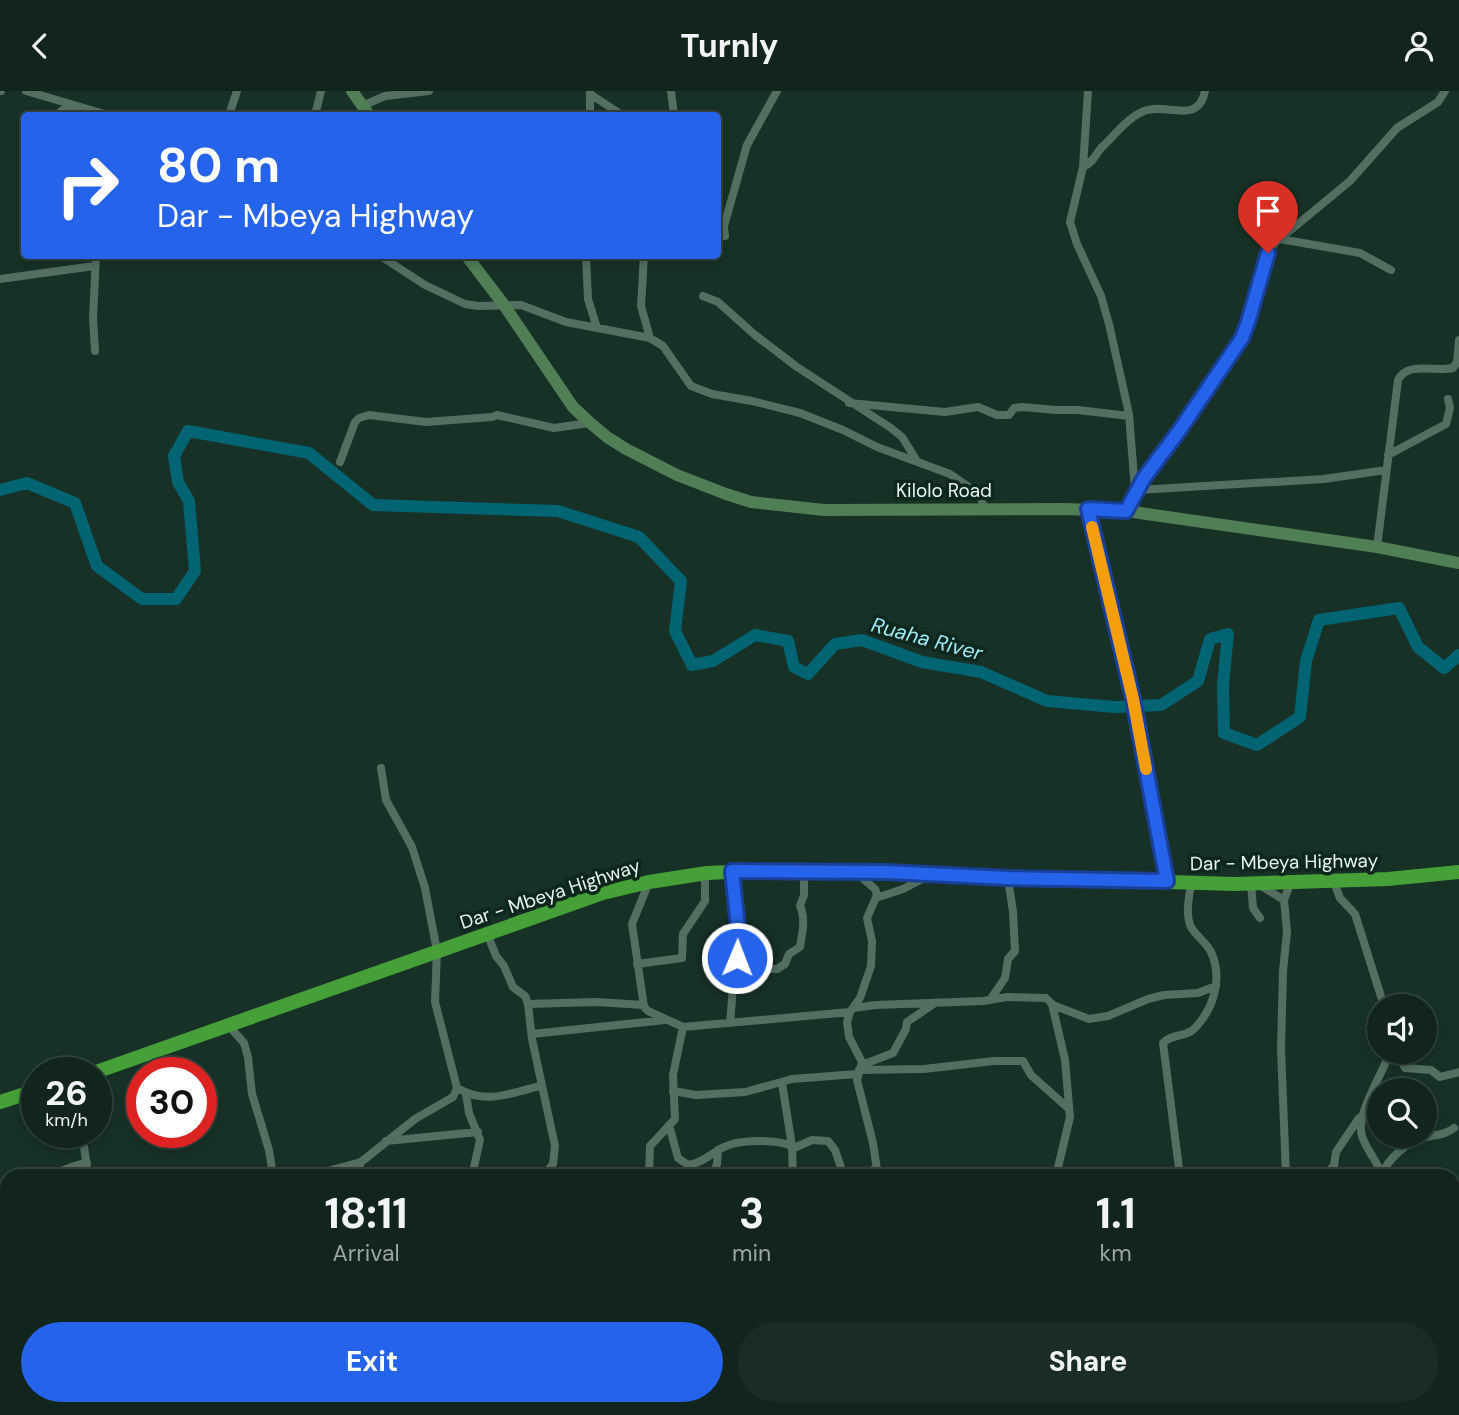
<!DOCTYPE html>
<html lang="en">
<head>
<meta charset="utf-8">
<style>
	body { margin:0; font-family:"DM Sans",sans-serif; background:#1a2d25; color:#f1f3f6; height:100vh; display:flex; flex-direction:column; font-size:26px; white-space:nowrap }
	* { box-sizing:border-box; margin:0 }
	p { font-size:23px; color:#9ca5a3 }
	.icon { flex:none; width:38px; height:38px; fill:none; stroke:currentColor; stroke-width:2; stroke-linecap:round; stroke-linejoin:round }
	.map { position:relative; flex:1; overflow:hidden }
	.drawer { position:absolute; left:0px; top:1078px; width:1460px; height:247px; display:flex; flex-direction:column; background:#11251c; border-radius:21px 21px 0 0; box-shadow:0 4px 10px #0003,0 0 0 2px #30423b }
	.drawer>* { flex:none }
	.top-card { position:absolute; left:21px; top:21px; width:700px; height:147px; border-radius:7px; box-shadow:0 4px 10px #0003,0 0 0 2px #30423b; background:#2563eb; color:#fff; overflow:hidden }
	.buttons { position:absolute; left:1367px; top:903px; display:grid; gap:14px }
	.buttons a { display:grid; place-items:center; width:70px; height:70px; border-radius:50%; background:#11251c; box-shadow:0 4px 10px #0003,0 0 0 2px #30423b; font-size:35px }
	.speed { position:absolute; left:21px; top:966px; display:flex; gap:14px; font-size:35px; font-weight:700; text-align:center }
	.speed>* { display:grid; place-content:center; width:91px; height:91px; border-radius:50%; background:#11251c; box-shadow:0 4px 10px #0003,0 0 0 2px #30423b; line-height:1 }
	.speed small { font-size:18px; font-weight:400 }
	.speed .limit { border:10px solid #d22; background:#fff; color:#111 }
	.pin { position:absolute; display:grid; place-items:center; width:60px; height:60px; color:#fff; margin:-72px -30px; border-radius:50% 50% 50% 0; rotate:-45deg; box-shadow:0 0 7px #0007 }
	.pin .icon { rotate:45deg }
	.me { position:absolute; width:77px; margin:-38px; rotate:1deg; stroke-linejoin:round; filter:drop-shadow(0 0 5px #0008) }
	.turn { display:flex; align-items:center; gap:24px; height:147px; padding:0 21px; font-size:32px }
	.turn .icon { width:91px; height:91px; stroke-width:2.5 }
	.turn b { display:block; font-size:49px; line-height:60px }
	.eta { display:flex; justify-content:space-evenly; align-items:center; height:119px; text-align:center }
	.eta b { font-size:42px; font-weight:700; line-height:49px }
	.button { display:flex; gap:14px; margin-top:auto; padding:14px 21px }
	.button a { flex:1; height:80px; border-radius:42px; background:#2563eb; color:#fff; font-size:28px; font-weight:700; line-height:80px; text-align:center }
	.button a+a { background:#1a2d25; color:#f1f3f6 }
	header { display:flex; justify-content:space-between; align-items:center; height:91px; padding:0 21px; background:#11251c; font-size:32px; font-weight:700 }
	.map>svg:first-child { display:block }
</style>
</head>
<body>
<header><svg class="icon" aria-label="back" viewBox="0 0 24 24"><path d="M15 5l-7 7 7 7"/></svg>Turnly<svg class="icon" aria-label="person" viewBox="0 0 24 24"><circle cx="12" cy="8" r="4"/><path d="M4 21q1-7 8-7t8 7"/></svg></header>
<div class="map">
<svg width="1459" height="1324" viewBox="0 0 1459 1324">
	<rect width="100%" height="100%" fill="#173126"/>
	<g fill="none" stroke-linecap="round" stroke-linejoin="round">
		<!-- river -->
		<path stroke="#006472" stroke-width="12" d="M0,399L27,392L75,412L97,475L142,508H176L195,480L189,410L178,391L174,365L188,340L309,362L373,414L558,420L639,446L681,490L675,540L692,574L713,570L755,544L788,550L794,576L808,583L835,553L862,549L922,571L981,581L1047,610L1115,616L1161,614L1198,590L1210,548L1228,543L1223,594L1224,642L1257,654L1300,626L1306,570L1319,529L1399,517L1418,556L1444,577L1459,564"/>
		<!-- street -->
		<path stroke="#546f62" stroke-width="8" d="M0,0H1
			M26,0L108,24
			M671,0L674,24
			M1088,0L1083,76L1070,131L1077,153L1101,205L1109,233L1129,323L1135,400
			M590,3L622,24
			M362,15L385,5L429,0
			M56,24L63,19L75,16
			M229,24L237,0
			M315,24L321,0
			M590,24V0
			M1083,76C1093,72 1095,64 1102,56C1115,44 1127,27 1144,20C1166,11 1198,35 1205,0
			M725,145L724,135L747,54L777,0
			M1280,148L1360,162L1391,179
			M379,164L425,194L465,213L478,215L521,214L566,231L650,247L663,255L691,295L712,303L752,310L800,322L843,339L877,356L950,383L979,403L985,418
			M586,164L588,208L597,237
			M644,164L641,215L650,247
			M0,188L94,175
			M703,205L718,211L755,244L797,276L891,337L902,346L917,370
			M95,260L93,227L96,164
			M849,312L945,321L978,316L997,324H1009L1014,317L1022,316L1056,319H1078L1129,325
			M1388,364L1446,333L1450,317L1448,308
			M340,371L355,331L359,327L369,324L426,331L492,326L497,324L554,337L589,332
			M1138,399L1324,388L1386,379
			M1126,420L1144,387L1179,340L1242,247C1255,216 1255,179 1275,152L1350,90L1397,37L1438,11L1445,0
			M1377,456L1398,289C1407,270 1435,281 1453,277L1457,271L1459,249
			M859,784L875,798L877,804L867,827L872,850L871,875L860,907L850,921L847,931L849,946L862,971L857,989L873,1052L878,1085
			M649,791L632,833L644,916L648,920L683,936L673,984L675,1028L650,1055L649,1085
			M1334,791L1340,807L1355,823L1384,915
			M1251,793L1253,817L1260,827
			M1258,793L1284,809
			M876,807L903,798L924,787
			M487,842L496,865L504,875L513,896L525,905L528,913L532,948L555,1055L553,1073L543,1085
			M637,873L682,867L683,843L705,810V782
			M736,878H777L785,873L789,863L800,856C802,843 806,828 800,815L804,804V780
			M990,909L1005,887L1008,868L1015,860L1013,821L1008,787
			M528,913L596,911L644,914
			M1052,913L1065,969L1070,1026L1056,1085
			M853,917L876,914L983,910L1007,906L1046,907L1053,914L1089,928L1108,925L1148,908L1164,904L1198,902L1216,895
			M730,932L738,836L732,780
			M229,935L244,952L248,966L252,1003L269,1059L273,1085
			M683,936L850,921
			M532,943L665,929
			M1397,961L1405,977L1431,979L1440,986L1459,981
			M862,974L893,962L906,938L907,931L935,912
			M859,979L924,978L994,970H1023L1031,984L1068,1017
			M782,992L792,1055L793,1085
			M457,997C488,1015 511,1001 541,995
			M673,1000L696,1004L745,1001L792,988L857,983
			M466,1003L469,1022L480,1049L472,1085
			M669,1034L678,1067L688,1074C700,1073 711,1063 722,1057C738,1048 775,1048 792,1055
			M82,1041L88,1085
			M386,1050L478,1041
			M792,1058L812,1049L828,1050L835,1059L844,1085
			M1382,1083C1389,1067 1406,1052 1423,1047C1435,1043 1444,1045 1454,1037
			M45,1085C60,1082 72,1074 87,1072
			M309,1085L361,1071
			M358,1085V1079L361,1071L415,1028L453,1006L457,997L435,911L437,860L425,797L412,756L386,709L381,677
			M585,1085L611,1082L620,1085
			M712,1085L717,1073L718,1059
			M859,1085L875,1078
			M1180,1085L1163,952C1172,942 1187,947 1196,936C1214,916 1223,887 1211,861C1206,851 1196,845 1191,836C1185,823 1189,806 1191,793
			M1286,1085L1281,957L1283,880L1287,841L1284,809L1290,793
			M1323,1085L1334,1075L1336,1061L1359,1027
			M1382,1085C1378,1070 1366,1059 1362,1045C1355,1024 1383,982 1390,961
			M0,1093L7,1090
			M0,1195L7,1198
			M41,1318L43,1324
			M581,1318V1324
			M739,1318L741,1324
			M435,1323L446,1318
			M10,1324L17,1318
			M277,1324L279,1318
			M422,1324L425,1318"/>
		<!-- secondary -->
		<path stroke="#507e55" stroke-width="12" d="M352,0L369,24
			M466,164L504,214L573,316L588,330L607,346L626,358L677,384L726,403L751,411L824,419L1063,418L1126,420L1377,456L1459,472
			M1088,418L1134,608L1167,790"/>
		<!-- highway -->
		<path stroke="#46a038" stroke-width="14" d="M93,982L603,802L649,791L707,782L775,779L1234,793L1388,788L1459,781
			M0,1011L37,999"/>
	</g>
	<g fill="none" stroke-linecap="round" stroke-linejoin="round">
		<!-- route casing -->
		<g stroke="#184099" stroke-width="18">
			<path id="route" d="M737,867L738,836L732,780L887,781L1008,787L1167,790L1133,608L1088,418L1126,420L1144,387L1179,340L1242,247L1248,231L1268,162"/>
		</g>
		<!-- route -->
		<use href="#route" stroke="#2563eb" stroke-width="12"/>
		<!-- slow -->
		<path stroke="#f59e0b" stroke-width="12" d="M1092,436L1133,608L1146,678"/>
	</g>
	<g text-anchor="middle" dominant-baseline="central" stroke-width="7" stroke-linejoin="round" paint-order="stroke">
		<!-- street labels -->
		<g font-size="19" fill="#e6f5ed" stroke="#0d271d">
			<text x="944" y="399">Kilolo Road</text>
			<text transform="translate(1284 771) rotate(-1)">Dar - Mbeya Highway</text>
			<text transform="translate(550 803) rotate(-18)">Dar - Mbeya Highway</text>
		</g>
		<!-- water labels -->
		<g font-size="21" font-style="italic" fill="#9deaf8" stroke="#0d271d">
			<text transform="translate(927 548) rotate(15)">Ruaha River</text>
		</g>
	</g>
</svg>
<div class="buttons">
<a><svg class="icon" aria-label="sound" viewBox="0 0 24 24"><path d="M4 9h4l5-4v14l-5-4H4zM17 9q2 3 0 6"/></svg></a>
<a><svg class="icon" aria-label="search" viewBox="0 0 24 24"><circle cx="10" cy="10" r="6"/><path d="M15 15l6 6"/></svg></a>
</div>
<div class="speed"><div>26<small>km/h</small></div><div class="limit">30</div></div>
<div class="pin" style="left:1268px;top:162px;background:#d93025"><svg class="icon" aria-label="arrive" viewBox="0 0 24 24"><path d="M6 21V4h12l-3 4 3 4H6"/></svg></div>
<svg class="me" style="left:737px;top:867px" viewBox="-20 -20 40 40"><circle r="17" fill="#2563eb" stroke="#fff" stroke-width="3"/><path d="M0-11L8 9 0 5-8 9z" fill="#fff"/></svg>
<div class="top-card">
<div class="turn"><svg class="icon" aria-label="right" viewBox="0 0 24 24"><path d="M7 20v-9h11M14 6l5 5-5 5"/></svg><div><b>80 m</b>Dar - Mbeya Highway</div></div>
</div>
<section class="drawer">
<div class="eta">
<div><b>18:11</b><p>Arrival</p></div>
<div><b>3</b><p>min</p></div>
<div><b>1.1</b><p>km</p></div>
</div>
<div class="button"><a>Exit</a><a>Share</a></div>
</section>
</div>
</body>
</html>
